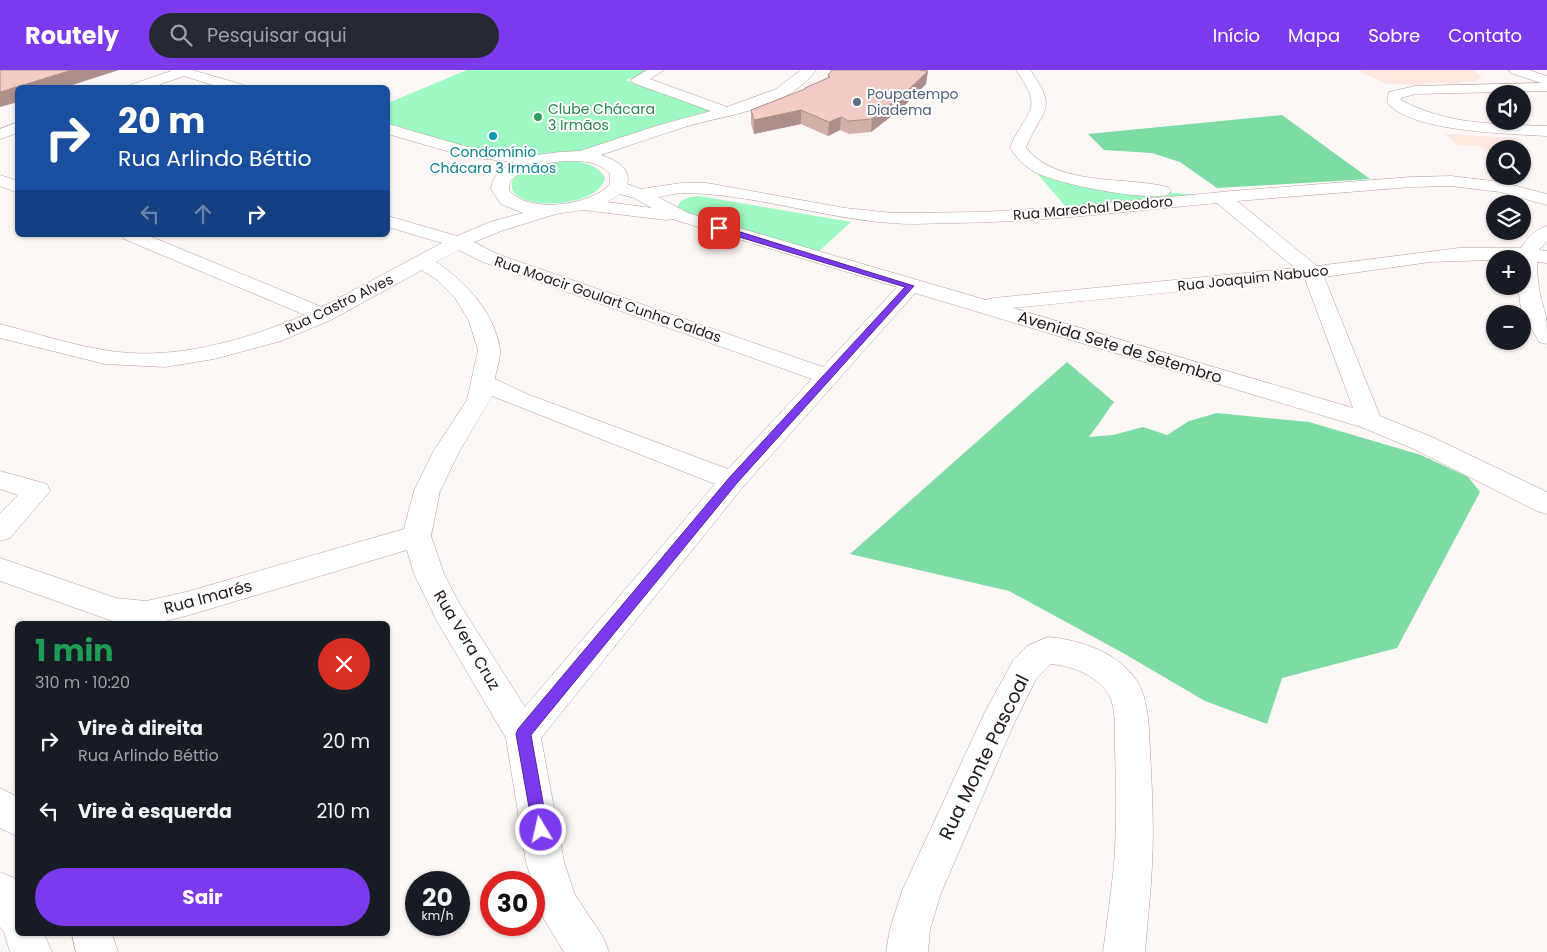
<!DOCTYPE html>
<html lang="pt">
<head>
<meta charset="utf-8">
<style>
	body { margin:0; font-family:Poppins,sans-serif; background:#242831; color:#f1f3f6; height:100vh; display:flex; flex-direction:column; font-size:19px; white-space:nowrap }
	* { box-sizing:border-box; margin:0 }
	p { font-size:16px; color:#9ea1a6 }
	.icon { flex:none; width:28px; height:28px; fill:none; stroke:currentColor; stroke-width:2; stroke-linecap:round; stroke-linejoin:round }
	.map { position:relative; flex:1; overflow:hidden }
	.side { position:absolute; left:15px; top:551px; width:375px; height:315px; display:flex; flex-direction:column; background:#171b24; border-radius:8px; box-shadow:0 1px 4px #0004 }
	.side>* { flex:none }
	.guide { position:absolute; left:15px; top:15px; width:375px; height:152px; border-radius:8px; box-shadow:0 1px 4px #0004; background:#1a4fa0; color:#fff; overflow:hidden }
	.tools { position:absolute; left:1486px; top:15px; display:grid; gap:10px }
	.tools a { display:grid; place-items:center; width:45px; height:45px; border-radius:50%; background:#171b24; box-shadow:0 1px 4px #0004; font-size:25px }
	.speed { position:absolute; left:405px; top:801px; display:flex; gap:10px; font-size:25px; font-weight:700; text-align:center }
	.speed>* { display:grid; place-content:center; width:65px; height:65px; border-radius:50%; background:#171b24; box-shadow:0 1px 4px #0004; line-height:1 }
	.speed small { font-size:12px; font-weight:400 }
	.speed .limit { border:8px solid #d22; background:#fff; color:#111 }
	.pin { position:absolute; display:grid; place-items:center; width:42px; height:42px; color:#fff; margin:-21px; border-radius:10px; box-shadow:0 2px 8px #0006 }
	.me { position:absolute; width:55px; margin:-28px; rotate:351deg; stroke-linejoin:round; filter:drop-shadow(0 0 4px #0008) }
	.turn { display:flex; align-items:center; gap:18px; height:105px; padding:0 20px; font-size:22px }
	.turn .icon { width:65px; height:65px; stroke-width:2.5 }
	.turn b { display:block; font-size:35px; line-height:42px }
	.lanes { display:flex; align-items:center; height:48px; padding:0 20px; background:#0003; justify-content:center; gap:25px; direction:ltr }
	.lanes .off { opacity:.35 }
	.round { display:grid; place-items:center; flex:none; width:52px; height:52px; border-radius:26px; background:#242831 }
	.overview { display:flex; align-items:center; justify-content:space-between; height:85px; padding:0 20px }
	h1 { font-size:30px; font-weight:700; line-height:38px; color:#1e9e55 }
	.action { display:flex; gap:10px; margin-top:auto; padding:10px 20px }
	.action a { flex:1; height:58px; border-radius:30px; background:#7c3aed; color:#fff; font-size:20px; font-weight:700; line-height:58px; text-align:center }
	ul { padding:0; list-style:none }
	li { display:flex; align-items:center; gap:15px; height:70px; padding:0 20px }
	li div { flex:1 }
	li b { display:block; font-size:19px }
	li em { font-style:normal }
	header { display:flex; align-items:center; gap:30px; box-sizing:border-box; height:70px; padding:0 25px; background:#7c3aed; color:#fff }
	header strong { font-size:24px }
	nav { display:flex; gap:28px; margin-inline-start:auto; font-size:18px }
	.search { width:350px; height:45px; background:#242831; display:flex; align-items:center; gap:12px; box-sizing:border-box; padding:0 18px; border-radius:28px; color:#9ea1a6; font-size:19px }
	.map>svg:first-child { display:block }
</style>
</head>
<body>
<header>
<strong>Routely</strong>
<div class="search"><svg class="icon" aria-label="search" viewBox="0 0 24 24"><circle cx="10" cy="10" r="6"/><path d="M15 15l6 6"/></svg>Pesquisar aqui</div>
<nav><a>Início</a><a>Mapa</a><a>Sobre</a><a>Contato</a></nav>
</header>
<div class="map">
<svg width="1547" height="882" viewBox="0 0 1547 882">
	<rect width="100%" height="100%" fill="#fdf7f5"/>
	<!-- built -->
	<path fill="#fee8e0" d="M1363,0H1473L1482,7L1474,12L1464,11L1451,15L1439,12L1418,15L1388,14L1360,2Z
		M1445,64L1514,68L1526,79L1497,77L1495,81L1485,80L1479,76L1458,75Z"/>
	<!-- green -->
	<path fill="#9ef9c2" d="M467,0H654L626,10L713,40L665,53L580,84L537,87L470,79L388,53V33Z
		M1018,81L1035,97L1112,118L1226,127L1066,137Z
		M554,92C571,91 596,90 605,108C598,134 547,137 526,130C521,128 513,124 512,118C507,101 543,94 554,92Z
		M699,126L851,152L818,182L686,145L677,138C680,128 690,127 699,126Z"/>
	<!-- forest -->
	<path fill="#7ddba4" d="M1282,45L1370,109L1217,118L1180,92L1152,83L1104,80L1088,64Z
		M1067,292L1114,332L1089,367L1113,365L1143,357L1167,365L1189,351L1217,343L1309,352L1421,385L1468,407L1480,422L1397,578L1282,608L1267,654L1205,631L1123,583L1009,521L850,484Z"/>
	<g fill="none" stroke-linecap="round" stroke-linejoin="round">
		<!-- minor casing -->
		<g stroke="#b89e95" stroke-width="1">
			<path id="minor" d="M170,0H192L244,15L246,18H222L184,6L150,18H128L130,15L171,1Z
				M647,0H664L650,9L727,37L776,19L801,0H816C788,39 730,44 688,56C659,65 630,75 601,85C614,89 632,98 627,114L641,119L681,113H707L845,138L893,143L982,142L1066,137L1232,121L1411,107L1451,106L1501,112L1547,124V135L1500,122L1451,116L1411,117L1237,131L1317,196L1459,178H1521C1528,168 1534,160 1547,156V171L1539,180L1547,181V193L1537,192C1537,212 1540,227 1546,246C1547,254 1547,265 1547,274L1539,272L1521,239L1518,216H1522V189L1430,192L1324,207L1380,346L1432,367L1547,422V444L1537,441L1414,379L1361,357L915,223L742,418L541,668L564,792L575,825L603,867L609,882H564L544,849L526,792L506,668L437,551L414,504L407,480L186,546L153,554L115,552L0,511V488L116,528L146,531L186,522L404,459L414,421L433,382L467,330L478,280L469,251L455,228L437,210L422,200L331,250L281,271L214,289L165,297L105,294L0,268V254C34,263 69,274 104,280C172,292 242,271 305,245L124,169L122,165H147L322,237L442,173L388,157V146L457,166L490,152L523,143L501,134L491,119C492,105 503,98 514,92L467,87L388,64V54L468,77L536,85L560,82L580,81L656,56L711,41L633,13L631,10ZM568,91C583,91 599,91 610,104V114C592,136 526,144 509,120L510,111C526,96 546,92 568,91ZM681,123C751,123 821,148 891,153C912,155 935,153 956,153C1043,152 1130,141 1217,133L1295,198L994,228L986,230L688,143L658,127ZM620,124L634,128L652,138L607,132ZM583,140L666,150L672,149L897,217L823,297L497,184L474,172L504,160L556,144ZM459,180L483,192L812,309L728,399L527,324L495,309C496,300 501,288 500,279C494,242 466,212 436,192ZM1305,209L1353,338L1013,238ZM492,326L715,414L525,637L459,533L444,504L431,466L440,421L459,382Z
				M1016,0H1030C1060,41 1041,39 1026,78C1058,117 1124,106 1168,117L1171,121L1168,125C1144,131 1057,114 1035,102C1024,96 1017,88 1010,78C1026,38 1046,43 1016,0Z
				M1547,13V21L1415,24L1401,28V30C1447,55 1496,54 1547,56V66C1512,64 1408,62 1387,32L1389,22L1415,16Z
				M18,52V63L0,69V59Z
				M0,105L18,111V123L0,116Z
				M0,401L47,414L50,421L10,468L0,471V443L18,425L0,419Z
				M1048,567C1080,570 1118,582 1137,611C1149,631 1149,659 1150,681C1152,719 1154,757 1152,795C1151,824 1147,853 1145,882H1103C1107,853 1111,824 1114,795C1117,756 1116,717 1115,678C1114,662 1117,639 1109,625C1097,605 1072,596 1051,594L1036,609L1012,658L941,823L930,859L928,882H886L890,859L902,821L985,642L1014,589L1027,576Z"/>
		</g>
		<!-- secondary casing -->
		<g stroke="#b89e95" stroke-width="1">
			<path id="secondary" d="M1509,0H1529L1547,6V15L1511,3Z
				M0,718L18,727V767L0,758Z
				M0,802L14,808L18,813V864H44L52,882H10L4,862L0,857Z
				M72,864H112L118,882H76Z"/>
		</g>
		<!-- minor -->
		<use href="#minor" fill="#fff" fill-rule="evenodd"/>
		<!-- secondary -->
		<use href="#secondary" fill="#fff" fill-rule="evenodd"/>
	</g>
	<!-- wall -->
	<path fill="#d3afa9" d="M828,5L926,14L902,38L871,62L849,64L840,60L828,66L801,54L754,64L751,54V40L804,20L805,18L828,8Z"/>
	<!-- shaded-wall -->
	<path fill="#ac8f8a" d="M72,0H119L63,18H18V32L0,37V22Z
		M928,1L926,14L902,38L871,62L872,49Z
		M801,40V54L754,64V50Z
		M841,47L840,60L828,66L829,52Z"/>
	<!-- building -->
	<path fill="#f5ccc5" stroke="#ac8f8a" d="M0,0H72L0,22Z
		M832,0H918L928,1L903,25L872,49L849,51L841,47L829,52L801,40L754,50L751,40L805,19V18L830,7L828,5Z"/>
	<!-- route -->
	<path fill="#7c3aed" stroke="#51269a" d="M716,156H721L914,216L737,413L531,665L548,760L546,765L541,767L535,765L533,760L516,664L518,659L729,408L905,217L716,160Z"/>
	<!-- markers -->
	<circle fill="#5c6f8a" stroke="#fff" stroke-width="2" cx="857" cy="32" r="5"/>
	<circle fill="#2e9e5b" stroke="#fff" stroke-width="2" cx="538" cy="47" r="5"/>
	<circle fill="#0f9aa8" stroke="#fff" stroke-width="2" cx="493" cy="66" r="5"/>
	<g text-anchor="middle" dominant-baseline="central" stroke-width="4" stroke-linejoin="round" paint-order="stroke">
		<!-- far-service labels -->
		<g font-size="14" fill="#4e5e75" stroke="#fff" text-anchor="start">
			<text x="867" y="24">Poupatempo<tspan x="867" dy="16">Diadema</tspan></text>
		</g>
		<!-- far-leisure labels -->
		<g font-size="14" fill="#27864d" stroke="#fff" text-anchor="start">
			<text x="548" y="39">Clube Chácara<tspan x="548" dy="16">3 Irmãos</tspan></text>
		</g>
		<!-- far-culture labels -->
		<g font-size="14" fill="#0d838f" stroke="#fff">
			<text x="493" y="82">Condomínio<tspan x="493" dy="16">Chácara 3 Irmãos</tspan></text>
		</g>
		<!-- far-street labels -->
		<g font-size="14" fill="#221815" stroke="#fff">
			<text transform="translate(1093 138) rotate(-5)">Rua Marechal Deodoro</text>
			<text transform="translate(1253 208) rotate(-6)">Rua Joaquim Nabuco</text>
			<text transform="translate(608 229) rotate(19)">Rua Moacir Goulart Cunha Caldas</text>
			<text transform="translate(339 234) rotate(-26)">Rua Castro Alves</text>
		</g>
		<!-- street labels -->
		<g font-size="16" fill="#221815" stroke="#fff">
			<text transform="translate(1120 277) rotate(17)">Avenida Sete de Setembro</text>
			<text transform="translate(208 527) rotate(-15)">Rua Imarés</text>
			<text transform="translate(467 570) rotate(59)">Rua Vera Cruz</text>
		</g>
		<!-- near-street labels -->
		<g font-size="19" fill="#221815" stroke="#fff">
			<text transform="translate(984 687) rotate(-64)">Rua Monte Pascoal</text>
		</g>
	</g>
</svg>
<div class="tools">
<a><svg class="icon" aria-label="sound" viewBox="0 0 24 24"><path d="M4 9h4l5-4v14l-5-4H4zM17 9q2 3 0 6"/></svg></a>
<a><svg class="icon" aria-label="search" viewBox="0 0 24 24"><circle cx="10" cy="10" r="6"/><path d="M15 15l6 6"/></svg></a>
<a><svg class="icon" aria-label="layers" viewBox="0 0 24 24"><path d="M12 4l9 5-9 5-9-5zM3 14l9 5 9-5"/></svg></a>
<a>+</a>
<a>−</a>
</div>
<div class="speed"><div>20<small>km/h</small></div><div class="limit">30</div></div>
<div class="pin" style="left:719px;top:158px;background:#d93025"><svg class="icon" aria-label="arrive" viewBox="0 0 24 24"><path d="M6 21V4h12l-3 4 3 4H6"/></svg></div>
<svg class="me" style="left:541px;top:760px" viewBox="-20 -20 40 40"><circle r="17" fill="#7c3aed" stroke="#fff" stroke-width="3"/><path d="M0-11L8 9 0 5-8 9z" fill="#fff"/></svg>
<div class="guide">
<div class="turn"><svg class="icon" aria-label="right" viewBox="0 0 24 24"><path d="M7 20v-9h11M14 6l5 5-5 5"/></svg><div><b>20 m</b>Rua Arlindo Béttio</div></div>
<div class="lanes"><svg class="icon off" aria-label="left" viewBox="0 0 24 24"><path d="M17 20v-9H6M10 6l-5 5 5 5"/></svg><svg class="icon off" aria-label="ahead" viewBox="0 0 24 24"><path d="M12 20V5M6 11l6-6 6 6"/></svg><svg class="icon" aria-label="right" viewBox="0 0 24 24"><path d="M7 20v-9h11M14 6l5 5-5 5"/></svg></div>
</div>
<section class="side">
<div class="overview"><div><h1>1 min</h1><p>310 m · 10:20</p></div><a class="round" style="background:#d93025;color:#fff"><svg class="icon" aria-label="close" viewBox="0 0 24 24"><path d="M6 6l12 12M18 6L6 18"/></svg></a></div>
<ul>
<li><svg class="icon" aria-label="right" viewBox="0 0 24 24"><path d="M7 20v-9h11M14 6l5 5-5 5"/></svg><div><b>Vire à direita</b><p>Rua Arlindo Béttio</p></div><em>20 m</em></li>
<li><svg class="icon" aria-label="left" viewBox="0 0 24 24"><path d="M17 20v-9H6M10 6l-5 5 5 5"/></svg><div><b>Vire à esquerda</b></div><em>210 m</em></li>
</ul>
<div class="action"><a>Sair</a></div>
</section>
</div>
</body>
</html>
